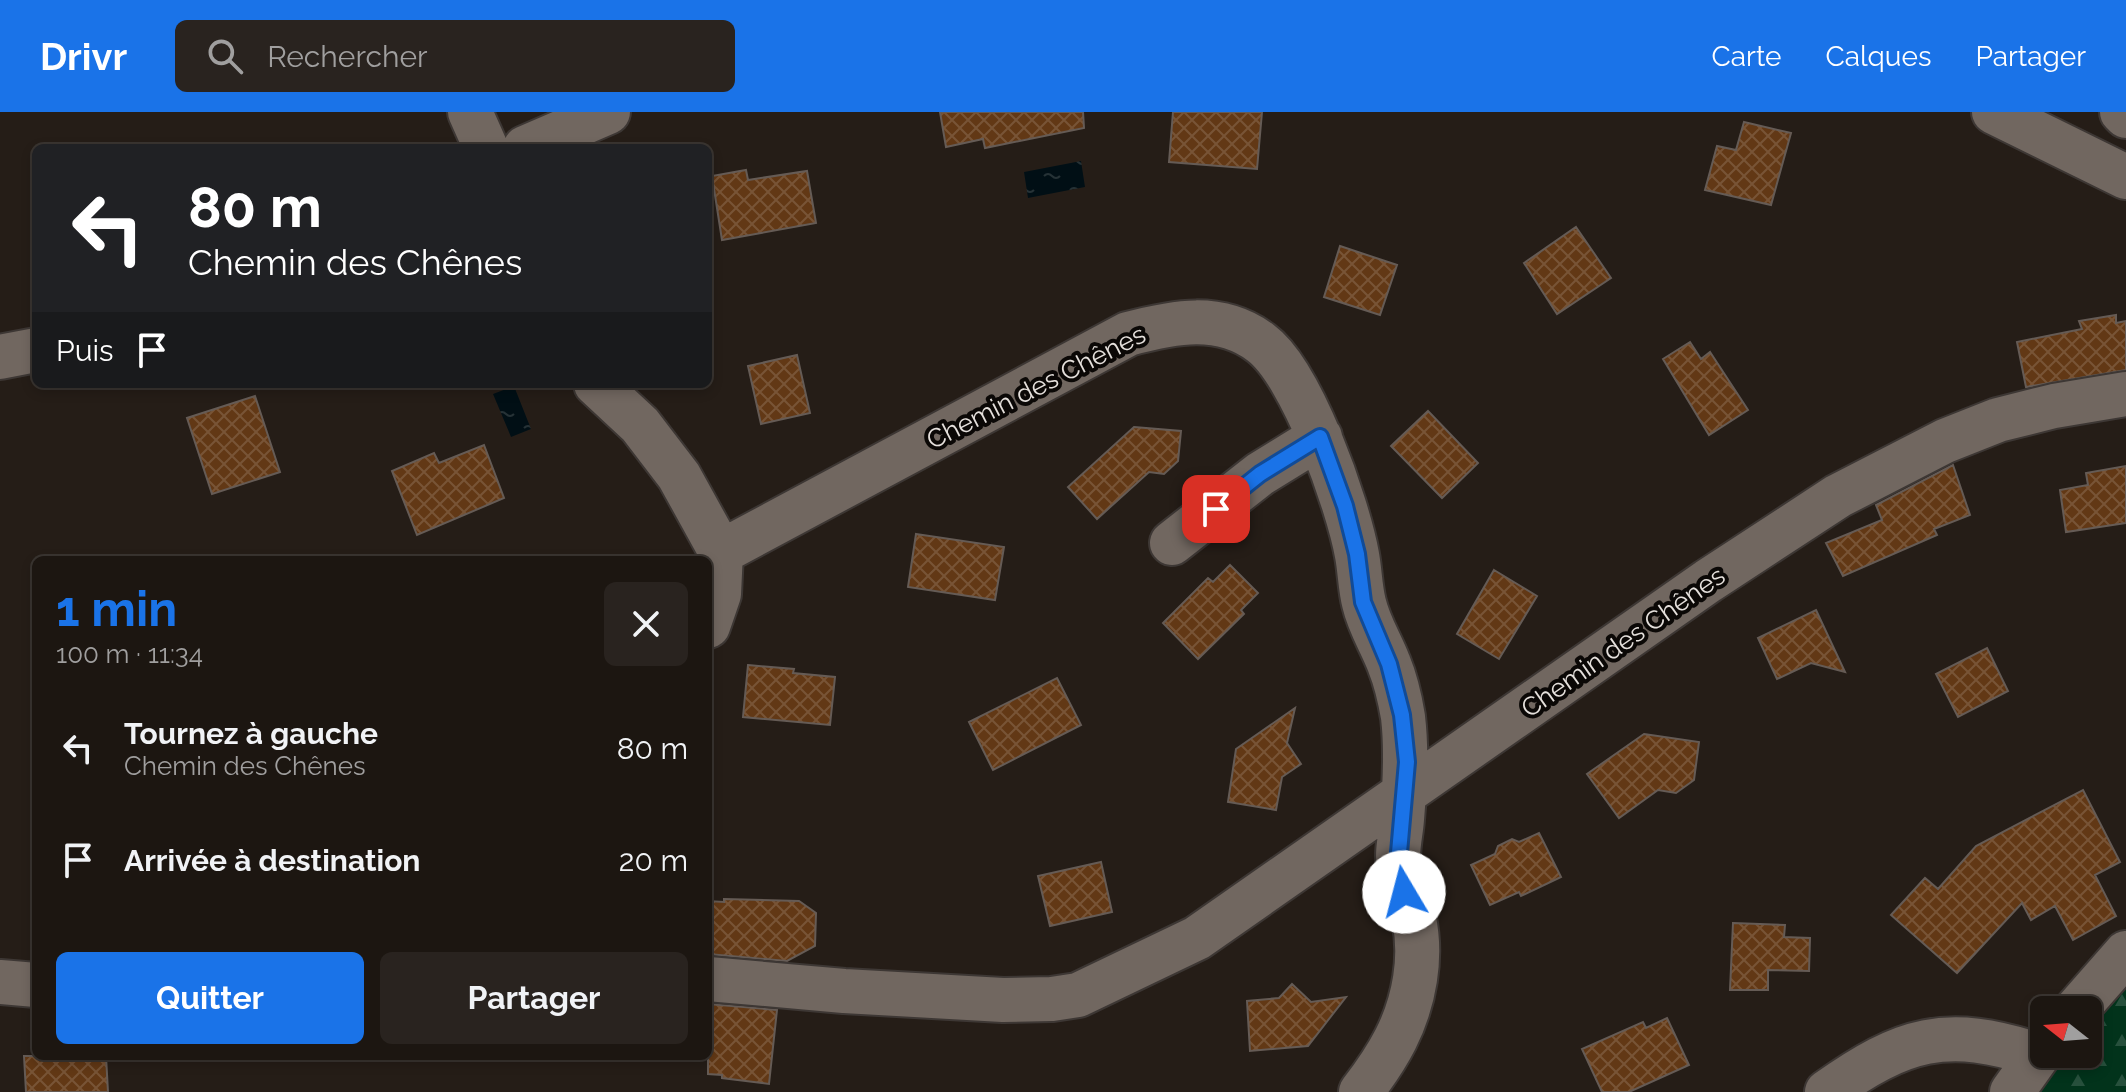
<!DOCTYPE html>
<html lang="fr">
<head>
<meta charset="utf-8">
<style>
	body { margin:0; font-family:Raleway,sans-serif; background:#29231f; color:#f1f3f6; height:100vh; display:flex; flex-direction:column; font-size:30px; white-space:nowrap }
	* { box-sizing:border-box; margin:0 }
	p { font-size:26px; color:#a09f9f }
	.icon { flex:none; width:44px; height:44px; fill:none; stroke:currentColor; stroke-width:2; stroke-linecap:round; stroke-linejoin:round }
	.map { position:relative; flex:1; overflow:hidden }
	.sheet { position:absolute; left:32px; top:444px; width:680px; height:504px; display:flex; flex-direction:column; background:#1c1611; border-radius:12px; box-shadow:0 4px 12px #0003,0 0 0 2px #3a3531 }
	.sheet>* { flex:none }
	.hud { position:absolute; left:32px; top:32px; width:680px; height:244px; border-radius:12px; box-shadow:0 4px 12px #0003,0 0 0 2px #3a3531; background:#202124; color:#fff; overflow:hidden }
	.needle { width:52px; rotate:287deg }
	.fabs { position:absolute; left:2030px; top:884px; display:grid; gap:16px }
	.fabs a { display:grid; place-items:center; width:72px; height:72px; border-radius:12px; background:#1c1611; box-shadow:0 4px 12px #0003,0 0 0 2px #3a3531; font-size:40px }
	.pin { position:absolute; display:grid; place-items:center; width:68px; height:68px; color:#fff; margin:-34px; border-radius:16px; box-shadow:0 4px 12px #0006 }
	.me { position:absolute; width:88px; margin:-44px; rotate:352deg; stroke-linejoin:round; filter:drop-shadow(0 0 6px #0008) }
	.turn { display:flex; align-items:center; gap:28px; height:168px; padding:0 24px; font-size:36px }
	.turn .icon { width:104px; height:104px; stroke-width:2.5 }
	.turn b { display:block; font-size:56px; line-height:68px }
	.then { display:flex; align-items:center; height:76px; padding:0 24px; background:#0003; gap:16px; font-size:30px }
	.round { display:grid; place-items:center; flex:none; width:84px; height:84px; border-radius:12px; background:#29231f }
	.headline { display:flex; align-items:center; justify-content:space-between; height:136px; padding:0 24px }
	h1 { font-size:48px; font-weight:700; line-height:60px; color:#1a73e8 }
	.action { display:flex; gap:16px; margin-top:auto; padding:16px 24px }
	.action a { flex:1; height:92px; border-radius:12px; background:#1a73e8; color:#fff; font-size:32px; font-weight:700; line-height:92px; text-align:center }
	.action a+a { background:#29231f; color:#f1f3f6 }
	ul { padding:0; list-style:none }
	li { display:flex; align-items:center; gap:24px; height:112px; padding:0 24px }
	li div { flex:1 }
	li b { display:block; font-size:30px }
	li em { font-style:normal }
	header { display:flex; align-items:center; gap:48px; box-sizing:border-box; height:112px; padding:0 40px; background:#1a73e8; color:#fff }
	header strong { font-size:38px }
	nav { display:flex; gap:44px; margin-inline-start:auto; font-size:28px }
	.search { width:560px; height:72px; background:#29231f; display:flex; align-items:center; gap:20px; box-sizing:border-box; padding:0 28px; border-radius:12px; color:#a09f9f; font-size:30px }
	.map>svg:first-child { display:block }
</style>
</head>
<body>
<header>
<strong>Drivr</strong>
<div class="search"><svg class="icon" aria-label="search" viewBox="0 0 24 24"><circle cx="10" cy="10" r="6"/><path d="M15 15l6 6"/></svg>Rechercher</div>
<nav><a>Carte</a><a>Calques</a><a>Partager</a></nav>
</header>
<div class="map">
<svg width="2126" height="980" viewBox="0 0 2126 980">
	<defs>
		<pattern id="forest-firs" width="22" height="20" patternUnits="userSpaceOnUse" patternTransform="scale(2)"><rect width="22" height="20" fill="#02331b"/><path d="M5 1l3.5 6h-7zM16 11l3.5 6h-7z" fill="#27503c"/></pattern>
		<pattern id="water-ripples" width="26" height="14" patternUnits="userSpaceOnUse" patternTransform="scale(2)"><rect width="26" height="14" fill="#010f15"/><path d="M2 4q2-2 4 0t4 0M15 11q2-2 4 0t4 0" fill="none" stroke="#263236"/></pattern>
		<pattern id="building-cross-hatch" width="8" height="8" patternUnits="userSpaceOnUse" patternTransform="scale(2)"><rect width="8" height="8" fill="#623815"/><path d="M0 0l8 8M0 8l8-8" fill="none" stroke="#785436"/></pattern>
	</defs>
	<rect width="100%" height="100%" fill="#251d17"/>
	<!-- forest -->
	<path fill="url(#forest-firs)" d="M2126,876V980H2034L2062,942H2088V915Z"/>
	<!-- water -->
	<path fill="url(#water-ripples)" d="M1081,49L1085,75L1028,86L1024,60Z
		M514,274L531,317L511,325L493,282Z"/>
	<!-- building -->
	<path fill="url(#building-cross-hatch)" stroke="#655b55" stroke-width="2" d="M940,0H1083L1084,16L985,36L983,27L946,35Z
		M1173,0H1262L1257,57L1169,50Z
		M1744,10L1791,21L1771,93L1705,78L1717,34L1736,38Z
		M746,58L748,68L807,59L816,111L722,128L712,64Z
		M1576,115L1611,166L1557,202L1524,151Z
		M1340,134L1397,153L1380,203L1324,185Z
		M2116,203V211L2126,209V258L2026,275L2017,230L2082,217L2079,209Z
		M1690,230L1701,247L1710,240L1748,298L1709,323L1663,247Z
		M797,243L810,301L761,312L748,254Z
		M255,284L280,360L212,382L187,306Z
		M1428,299L1478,351L1442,386L1391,334Z
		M1134,315L1181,319L1178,349L1164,362L1149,360L1097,407L1068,375Z
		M484,333L504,386L417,423L392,359L434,341L439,351Z
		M1953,353L1970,403L1934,417L1937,423L1843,464L1826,431L1882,408L1876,393Z
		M2126,354V411L2066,420L2060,378L2088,373L2086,361Z
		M916,422L1004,435L995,488L908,475Z
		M1230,453L1258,481L1241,498L1244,502L1198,547L1163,511L1208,466L1213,470Z
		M1494,458L1537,484L1499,547L1457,522Z
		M1816,498L1845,560L1811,551L1777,567L1758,526Z
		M1987,536L2008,579L1958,605L1936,562Z
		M748,553L794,557L793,561L835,565L830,613L743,605Z
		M1057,566L1081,613L993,658L969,610Z
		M1295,596L1287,631L1301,652L1282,665L1276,698L1228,690L1236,637Z
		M1644,622L1699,630L1694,668L1676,681L1658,678L1619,706L1587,662Z
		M2083,678L2120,750L2095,763L2116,804L2073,828L2055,794L2031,808L2022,791L1957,861L1891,803L1925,766L1938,777L1976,734Z
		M1539,721L1561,765L1521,784L1519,780L1490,793L1471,753L1495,742L1498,734L1512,727L1519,730Z
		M1101,750L1112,800L1050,814L1038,764Z
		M724,787L799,789L816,801L815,834L787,849L708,842V789L724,790Z
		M1733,811L1785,813L1784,825L1810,826L1809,859L1768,858V878H1730Z
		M1292,872L1311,890L1346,885L1308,934L1250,939L1247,889L1279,886Z
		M708,892L777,898L769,972L722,966V963L708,962Z
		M1667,906L1689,953L1629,980H1602L1582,937L1643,910L1646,916Z
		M24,944H106L108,980H26Z"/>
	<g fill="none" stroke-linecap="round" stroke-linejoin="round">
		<!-- minor casing -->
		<g stroke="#3d3734" stroke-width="48">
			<path id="minor" d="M470,0L486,36
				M1994,0L2126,65
				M2122,0L2126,4
				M525,36L608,0
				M0,245L36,238
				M596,272L640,313L679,364L721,440L719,482L708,514
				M1172,431L1260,362L1320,325
				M721,440L1128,222C1173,210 1220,200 1261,231C1302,261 1348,393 1357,443C1360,459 1360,475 1364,491C1369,513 1381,531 1389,552C1396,569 1400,587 1403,605C1407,639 1405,672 1402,707C1401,722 1396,740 1399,755C1402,773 1410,789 1414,807C1418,826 1418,848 1415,867C1408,912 1388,945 1361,980
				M708,867L844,879L1003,888L1052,887L1078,883L1197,826L1708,469L1838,384L1945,329L1998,308L2054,294L2126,282
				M0,870L36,873
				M2076,898L2126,841
				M1827,980C1903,926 1946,913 2037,943
				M2012,980L2044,935"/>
		</g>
		<!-- minor -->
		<use href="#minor" stroke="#716760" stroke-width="44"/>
	</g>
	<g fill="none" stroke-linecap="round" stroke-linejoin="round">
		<!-- route casing -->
		<g stroke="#114b97" stroke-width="20">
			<path id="route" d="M1216,397L1260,362L1320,325L1345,394L1357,442L1363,490L1389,552L1402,603L1407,650L1398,752L1404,780"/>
		</g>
		<!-- route -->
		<use href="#route" stroke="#1a73e8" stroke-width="14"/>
	</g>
	<g text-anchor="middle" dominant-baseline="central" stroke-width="8" stroke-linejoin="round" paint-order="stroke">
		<!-- street labels -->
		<g font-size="26" fill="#e5e0dc" stroke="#0b0806">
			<text transform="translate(1036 275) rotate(-27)">Chemin des Chênes</text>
			<text transform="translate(1623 530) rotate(-35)">Chemin des Chênes</text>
		</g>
	</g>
</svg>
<div class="fabs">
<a><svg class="needle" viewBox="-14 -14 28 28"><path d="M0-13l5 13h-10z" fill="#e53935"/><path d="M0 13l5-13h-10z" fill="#a09f9f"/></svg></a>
</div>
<div class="pin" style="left:1216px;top:397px;background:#d93025"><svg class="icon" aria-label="arrive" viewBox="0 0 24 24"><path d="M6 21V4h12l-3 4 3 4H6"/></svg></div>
<svg class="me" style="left:1404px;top:780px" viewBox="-20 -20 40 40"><circle r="19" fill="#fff"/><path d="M0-13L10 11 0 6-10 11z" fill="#1a73e8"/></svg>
<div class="hud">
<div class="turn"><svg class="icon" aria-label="left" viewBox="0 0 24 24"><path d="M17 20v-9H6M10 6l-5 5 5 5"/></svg><div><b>80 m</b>Chemin des Chênes</div></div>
<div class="then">Puis<svg class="icon" aria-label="arrive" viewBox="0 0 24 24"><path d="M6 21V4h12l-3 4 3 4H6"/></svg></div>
</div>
<section class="sheet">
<div class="headline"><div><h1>1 min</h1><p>100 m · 11:34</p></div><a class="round"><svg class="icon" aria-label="close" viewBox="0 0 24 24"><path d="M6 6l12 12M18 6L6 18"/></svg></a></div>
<ul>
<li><svg class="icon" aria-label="left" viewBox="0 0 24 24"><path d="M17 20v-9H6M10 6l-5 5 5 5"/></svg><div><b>Tournez à gauche</b><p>Chemin des Chênes</p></div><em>80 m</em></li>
<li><svg class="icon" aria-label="arrive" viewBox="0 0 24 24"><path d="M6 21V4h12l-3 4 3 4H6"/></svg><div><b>Arrivée à destination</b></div><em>20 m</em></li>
</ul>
<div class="action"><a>Quitter</a><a>Partager</a></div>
</section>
</div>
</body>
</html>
